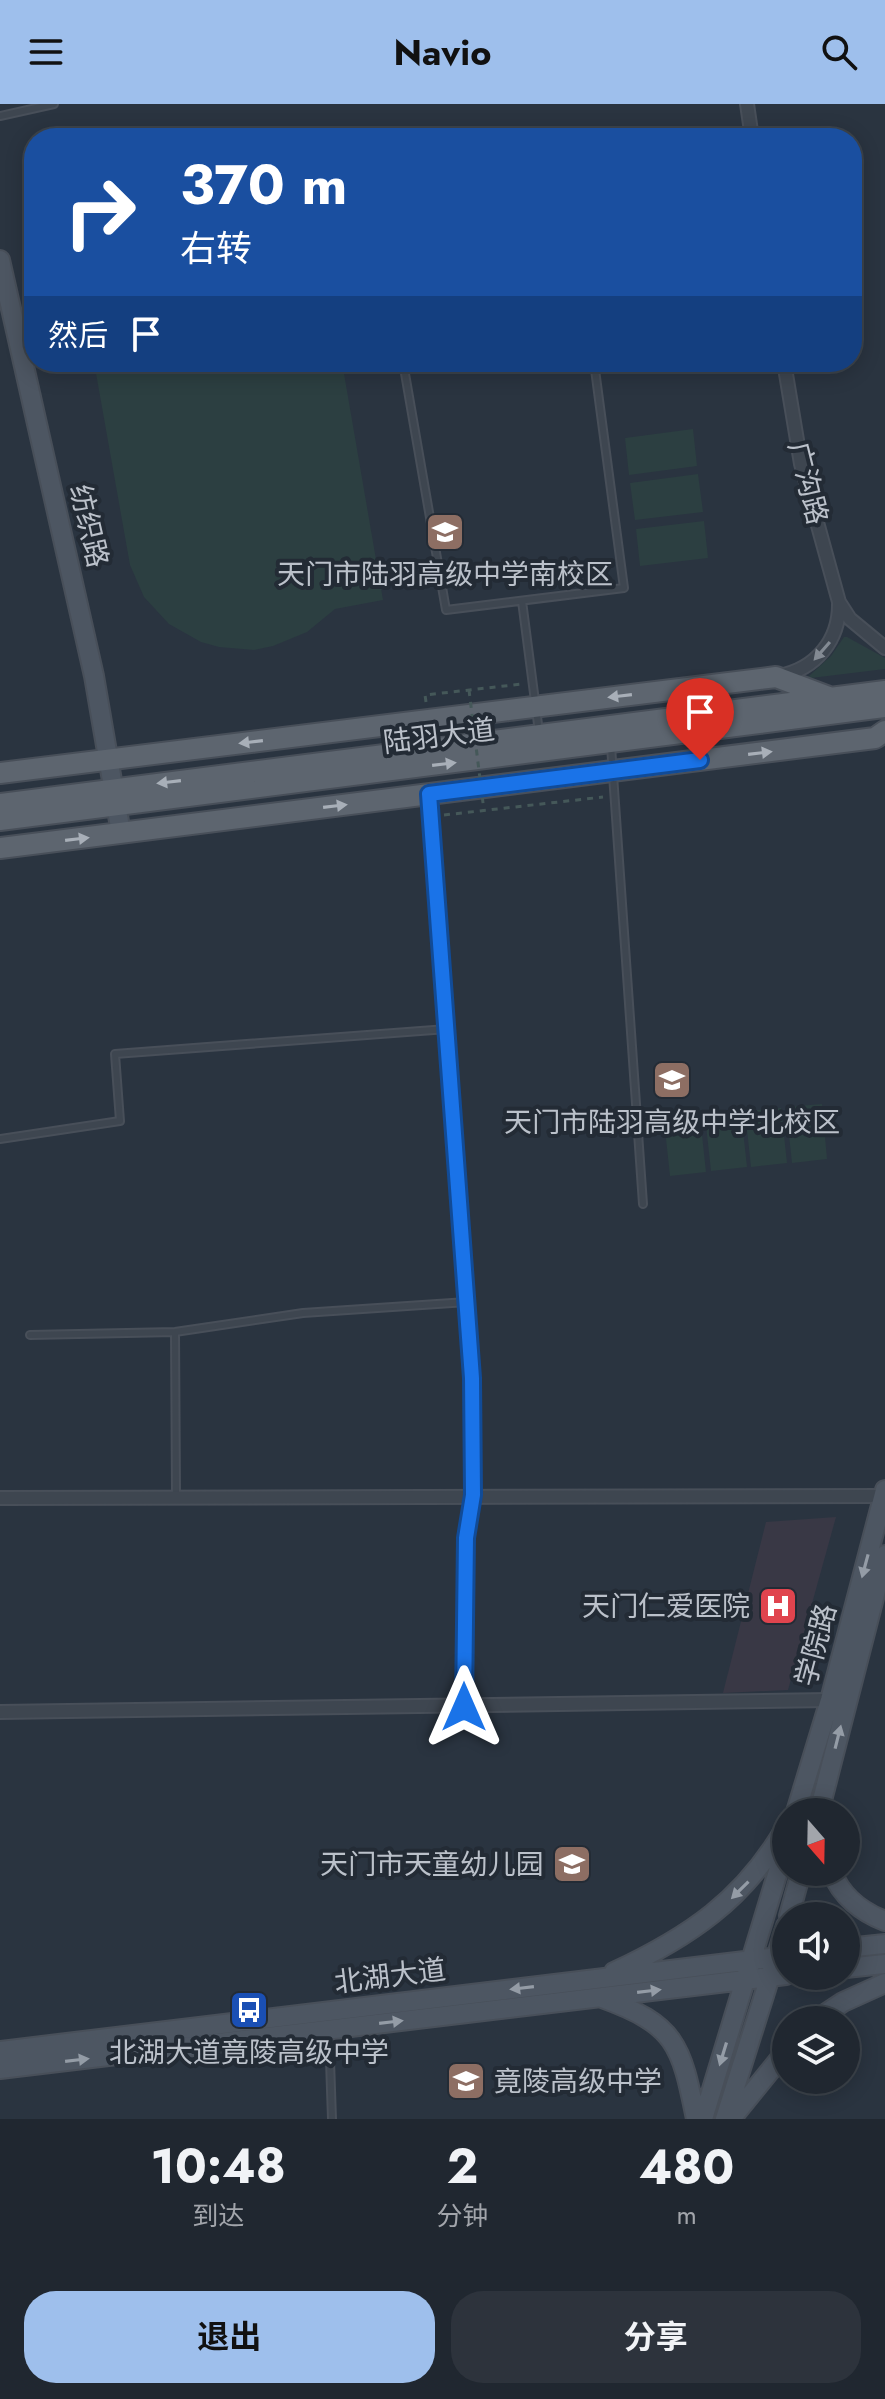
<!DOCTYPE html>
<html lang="zh">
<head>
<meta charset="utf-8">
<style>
	body { margin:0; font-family:Jost,"Noto Sans SC",sans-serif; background:#2d333c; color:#f1f3f6; height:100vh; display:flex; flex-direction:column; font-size:30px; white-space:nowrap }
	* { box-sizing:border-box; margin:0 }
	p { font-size:26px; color:#a2a5ab }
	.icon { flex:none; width:44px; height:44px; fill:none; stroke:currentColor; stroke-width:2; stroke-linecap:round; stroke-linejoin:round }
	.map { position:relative; height:2015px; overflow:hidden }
	.sheet { display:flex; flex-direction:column; background:#202730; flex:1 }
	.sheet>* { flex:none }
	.top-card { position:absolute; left:24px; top:24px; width:838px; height:244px; border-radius:32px; box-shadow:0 4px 20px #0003,0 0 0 2px #3d444c; background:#1a4fa0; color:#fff; overflow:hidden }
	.needle { width:52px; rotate:160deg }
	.tools { position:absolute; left:772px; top:1694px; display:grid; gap:16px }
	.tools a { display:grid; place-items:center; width:88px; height:88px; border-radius:50%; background:#202730; box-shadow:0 4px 20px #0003,0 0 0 2px #3d444c; font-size:40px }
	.pin { position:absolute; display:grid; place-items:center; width:68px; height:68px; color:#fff; margin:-82px -34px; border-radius:50% 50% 50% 0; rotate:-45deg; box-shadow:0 0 8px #0007 }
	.pin .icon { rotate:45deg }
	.me { position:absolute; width:88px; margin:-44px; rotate:0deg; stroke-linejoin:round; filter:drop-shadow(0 0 6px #0008) }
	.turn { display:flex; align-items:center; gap:28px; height:168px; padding:0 24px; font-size:36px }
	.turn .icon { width:104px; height:104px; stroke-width:2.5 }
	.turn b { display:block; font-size:56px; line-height:68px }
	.then { display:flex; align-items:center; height:76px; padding:0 24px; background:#0003; gap:16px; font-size:30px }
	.eta { display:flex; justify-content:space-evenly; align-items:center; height:136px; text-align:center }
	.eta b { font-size:48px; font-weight:700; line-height:56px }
	.cta { display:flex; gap:16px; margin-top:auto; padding:16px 24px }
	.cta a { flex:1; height:92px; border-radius:32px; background:#9ebfec; color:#111; font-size:32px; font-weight:700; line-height:92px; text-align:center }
	.cta a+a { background:#2d333c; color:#f1f3f6 }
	header { display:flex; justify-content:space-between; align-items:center; height:104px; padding:0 24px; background:#9ebfec; color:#111; font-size:36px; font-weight:700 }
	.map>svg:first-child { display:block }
</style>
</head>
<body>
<header><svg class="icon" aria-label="menu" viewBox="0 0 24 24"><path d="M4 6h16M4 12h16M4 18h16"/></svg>Navio<svg class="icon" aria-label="search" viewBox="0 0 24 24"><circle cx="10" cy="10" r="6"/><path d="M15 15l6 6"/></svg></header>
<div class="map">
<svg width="885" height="2015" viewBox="0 0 885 2015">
	<rect width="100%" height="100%" fill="#2a3440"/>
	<!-- medical -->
	<path fill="#393845" d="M836,1413L788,1586L723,1589L766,1418Z"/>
	<!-- green -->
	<path fill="#2c3f41" d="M94,258H342L383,496L335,505L307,528L273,542L254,546L219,543L201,538L169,520L144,493L130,461Z
		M693,325L697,362L629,371L625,334Z
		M698,370L703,408L635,416L630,379Z
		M704,417L708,454L640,462L636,425Z
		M844,533H847L885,554V565L811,574L808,573L831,552Z
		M822,1000L827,1055L792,1059L786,1003Z
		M781,1004L787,1059L751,1063L745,1007Z
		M741,1008L747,1063L711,1067L705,1012Z
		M700,1012L706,1068L670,1072L664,1016Z"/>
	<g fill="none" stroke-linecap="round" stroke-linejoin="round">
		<!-- lane casing -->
		<g stroke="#484f59" stroke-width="10">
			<path id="lane" d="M0,12L54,0
				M403,258L446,506L624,484L594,258
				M522,497L539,628
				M611,642L643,1100
				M0,1035L120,1017L115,950L447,925
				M175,1228L176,1392
				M30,1231L175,1228L303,1209L467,1198
				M329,1927L332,2015"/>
		</g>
		<!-- street casing -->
		<g stroke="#484f59" stroke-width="16">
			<path id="street" d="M747,0L752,34
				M839,498L850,515L885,544
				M779,572C816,565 840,536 839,498L801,360L784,258
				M429,690L472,1274L473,1391L466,1434L464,1603
				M0,1394L884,1392
				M0,1608L830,1596"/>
		</g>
		<!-- secondary casing -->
		<g stroke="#484f59" stroke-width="22">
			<path id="secondary" d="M0,156L94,572L121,729
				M796,1708L830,1596L885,1386
				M819,1708L885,1451
				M832,1768C841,1792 862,1808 885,1817
				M789,1812L801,1768
				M846,1844L885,1840
				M846,1864L885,1860
				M614,1868C689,1833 744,1796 786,1723
				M602,1894C676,1921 681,1940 696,2015
				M816,1916L843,1898L885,1879
				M0,1947L786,1852
				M0,1965L786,1871
				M703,2015L786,1741
				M725,2015L786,1822
				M731,2015L786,1947"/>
		</g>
		<!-- primary casing -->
		<g stroke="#484f59" stroke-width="24">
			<path id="primary" d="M0,669L776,573L829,593
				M0,700L885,587
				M0,716L885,603
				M0,744L875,634L885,627"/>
		</g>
		<!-- path -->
		<path stroke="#455859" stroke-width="3" stroke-dasharray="6 6" stroke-linecap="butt" d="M426,598L425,591L522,580
			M444,711L603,693"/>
		<!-- lane -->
		<use href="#lane" stroke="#3e4650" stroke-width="6"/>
		<!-- street -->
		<use href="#street" stroke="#3e4650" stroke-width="12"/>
		<!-- secondary -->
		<use href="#secondary" stroke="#4d5662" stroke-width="18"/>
		<!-- primary -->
		<use href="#primary" stroke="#5d656f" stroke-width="20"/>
		<!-- path-bridge -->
		<path stroke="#455859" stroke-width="3" stroke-dasharray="6 6" stroke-linecap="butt" d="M469,586L484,707"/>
	</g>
	<!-- one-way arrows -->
	<defs><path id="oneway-solid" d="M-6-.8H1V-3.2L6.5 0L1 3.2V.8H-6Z" transform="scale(2)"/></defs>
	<use fill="#838a93" href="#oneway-solid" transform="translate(822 547) rotate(131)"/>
	<g fill="#a8afb8">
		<use href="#oneway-solid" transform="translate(620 592) rotate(173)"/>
		<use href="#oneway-solid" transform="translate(251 638) rotate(173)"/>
		<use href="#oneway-solid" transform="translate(760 649) rotate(-7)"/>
		<use href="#oneway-solid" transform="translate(444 660) rotate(-7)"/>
		<use href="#oneway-solid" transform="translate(169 678) rotate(173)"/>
		<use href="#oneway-solid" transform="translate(335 702) rotate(-7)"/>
		<use href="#oneway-solid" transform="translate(77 735) rotate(-7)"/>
	</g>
	<g fill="#949ca6">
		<use href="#oneway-solid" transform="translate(865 1462) rotate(105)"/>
		<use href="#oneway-solid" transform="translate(838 1633) rotate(-76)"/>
		<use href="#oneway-solid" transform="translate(740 1786) rotate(135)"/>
		<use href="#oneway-solid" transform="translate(522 1884) rotate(173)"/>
		<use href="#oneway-solid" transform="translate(649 1887) rotate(-7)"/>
		<use href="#oneway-solid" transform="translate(391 1918) rotate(-7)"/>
		<use href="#oneway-solid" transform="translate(723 1950) rotate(107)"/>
		<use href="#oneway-solid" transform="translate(77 1956) rotate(-7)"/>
	</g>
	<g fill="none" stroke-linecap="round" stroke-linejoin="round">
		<!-- route casing -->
		<g stroke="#114b97" stroke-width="20">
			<path id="route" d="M464,1603L466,1434L473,1391L472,1274L429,690L700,656"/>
		</g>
		<!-- route -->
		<use href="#route" stroke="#1a73e8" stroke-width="14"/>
	</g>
	<!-- icons -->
	<defs>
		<g id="school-square" transform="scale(2)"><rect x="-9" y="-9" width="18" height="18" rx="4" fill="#8d6e63" stroke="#232b35"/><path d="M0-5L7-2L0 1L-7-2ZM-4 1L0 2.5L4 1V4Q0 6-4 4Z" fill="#fff"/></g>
		<g id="hospital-square" transform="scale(2)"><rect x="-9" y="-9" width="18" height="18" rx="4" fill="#e0444e" stroke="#232b35"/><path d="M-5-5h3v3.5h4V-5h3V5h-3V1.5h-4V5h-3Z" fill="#fff"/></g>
		<g id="bus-square" transform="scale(2)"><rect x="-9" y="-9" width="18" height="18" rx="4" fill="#1a4fb4" stroke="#232b35"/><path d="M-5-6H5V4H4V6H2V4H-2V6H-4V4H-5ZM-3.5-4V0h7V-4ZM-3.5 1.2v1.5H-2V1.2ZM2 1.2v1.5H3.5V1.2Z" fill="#fff"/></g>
	</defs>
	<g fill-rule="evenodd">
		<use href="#school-square" x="445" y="428"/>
		<use href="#school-square" x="672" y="976"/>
		<use href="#hospital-square" x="778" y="1502"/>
		<use href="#school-square" x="572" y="1760"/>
		<use href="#bus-square" x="249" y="1906"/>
		<use href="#school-square" x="466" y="1977"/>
	</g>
	<g text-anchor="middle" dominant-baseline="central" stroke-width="8" stroke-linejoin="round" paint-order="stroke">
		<!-- street labels -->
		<g font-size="28" fill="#bbc1ca" stroke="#232b35">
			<text transform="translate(808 379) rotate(76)">广沟路</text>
			<text transform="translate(89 422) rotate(77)">纺织路</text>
			<text transform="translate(439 632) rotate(-7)">陆羽大道</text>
			<text transform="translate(816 1541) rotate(-75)">学院路</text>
			<text transform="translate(390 1872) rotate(-7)">北湖大道</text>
		</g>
		<!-- poi labels -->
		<g font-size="28" fill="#bbc1ca" stroke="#232b35">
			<text x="445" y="470">天门市陆羽高级中学南校区</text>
			<text x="672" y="1018">天门市陆羽高级中学北校区</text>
			<text x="750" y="1502" text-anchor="end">天门仁爱医院</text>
			<text x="544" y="1760" text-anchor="end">天门市天童幼儿园</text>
			<text x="249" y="1948">北湖大道竟陵高级中学</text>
			<text x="494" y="1977" text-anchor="start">竟陵高级中学</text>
		</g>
	</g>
</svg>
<div class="tools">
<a><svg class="needle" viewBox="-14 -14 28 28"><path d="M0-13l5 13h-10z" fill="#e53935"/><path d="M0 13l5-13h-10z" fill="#a2a5ab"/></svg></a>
<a><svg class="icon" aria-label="sound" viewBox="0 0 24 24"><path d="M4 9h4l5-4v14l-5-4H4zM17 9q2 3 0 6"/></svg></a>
<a><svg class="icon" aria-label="layers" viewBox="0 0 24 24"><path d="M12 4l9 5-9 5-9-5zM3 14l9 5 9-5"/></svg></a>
</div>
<div class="pin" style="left:700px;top:656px;background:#d93025"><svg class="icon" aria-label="arrive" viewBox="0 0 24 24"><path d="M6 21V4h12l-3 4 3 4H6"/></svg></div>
<svg class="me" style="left:464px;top:1603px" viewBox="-20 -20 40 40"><path d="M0-17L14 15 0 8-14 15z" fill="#1a73e8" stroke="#fff" stroke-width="4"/></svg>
<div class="top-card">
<div class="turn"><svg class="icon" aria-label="right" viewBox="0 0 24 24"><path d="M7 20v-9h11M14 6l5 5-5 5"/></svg><div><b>370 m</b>右转</div></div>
<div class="then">然后<svg class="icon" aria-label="arrive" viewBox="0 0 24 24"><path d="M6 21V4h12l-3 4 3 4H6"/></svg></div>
</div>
</div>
<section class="sheet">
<div class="eta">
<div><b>10:48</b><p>到达</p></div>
<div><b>2</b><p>分钟</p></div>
<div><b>480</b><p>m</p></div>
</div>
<div class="cta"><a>退出</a><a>分享</a></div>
</section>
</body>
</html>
